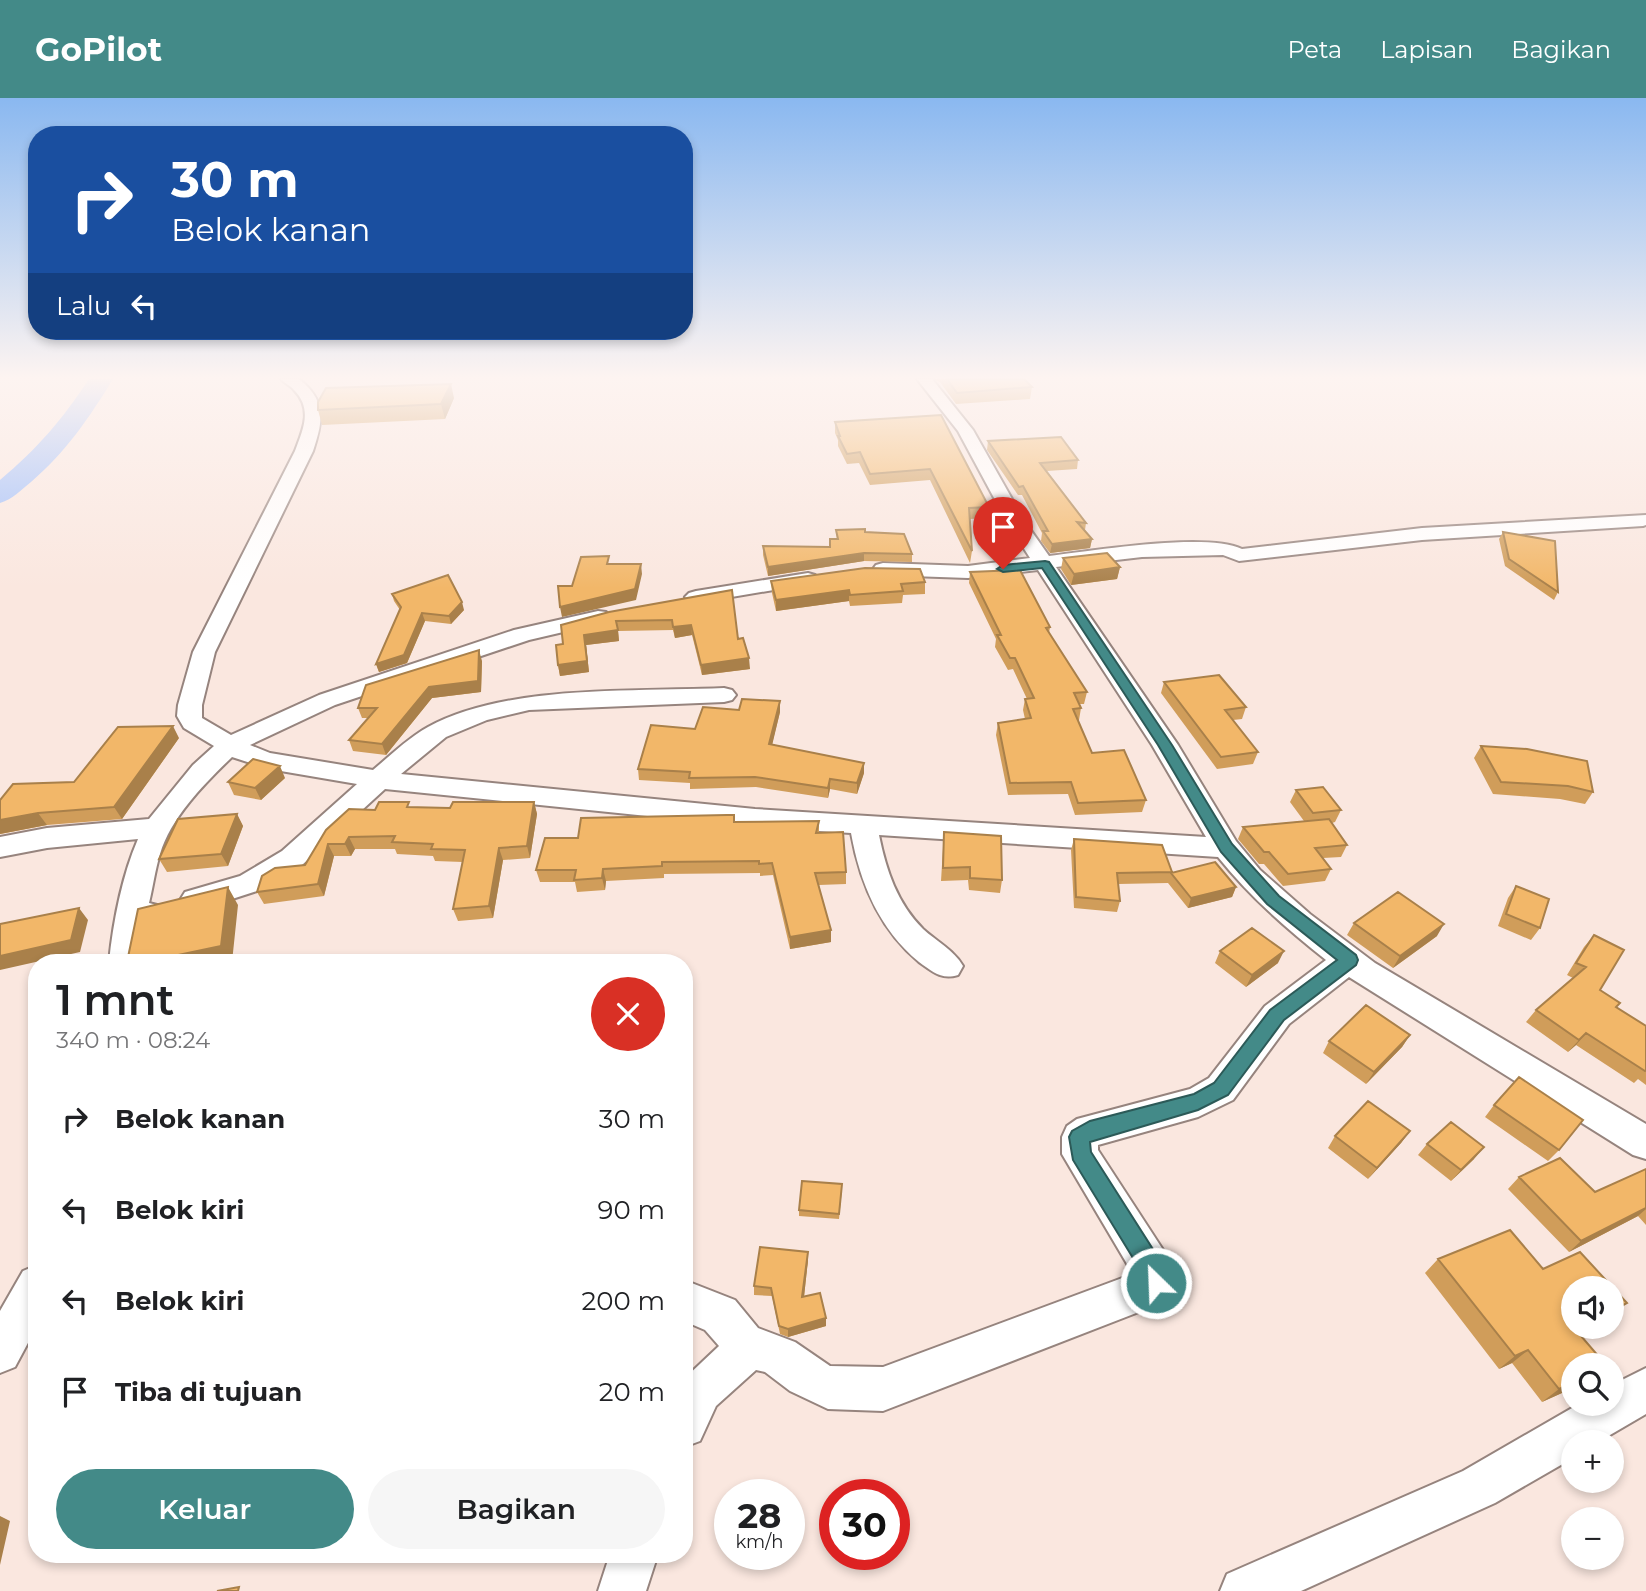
<!DOCTYPE html>
<html lang="id">
<head>
<meta charset="utf-8">
<style>
	body { margin:0; font-family:Montserrat,sans-serif; background:#f6f6f6; color:#202124; height:100vh; display:flex; flex-direction:column; font-size:26px; white-space:nowrap }
	* { box-sizing:border-box; margin:0 }
	p { font-size:23px; color:#757577 }
	.icon { flex:none; width:38px; height:38px; fill:none; stroke:currentColor; stroke-width:2; stroke-linecap:round; stroke-linejoin:round }
	.map { position:relative; flex:1; overflow:hidden }
	.drawer { position:absolute; left:28px; top:856px; width:665px; height:609px; display:flex; flex-direction:column; background:#fff; border-radius:28px; box-shadow:0 4px 10px #0003 }
	.drawer>* { flex:none }
	.hud { position:absolute; left:28px; top:28px; width:665px; height:214px; border-radius:28px; box-shadow:0 4px 10px #0003; background:#1a4fa0; color:#fff; overflow:hidden }
	.controls { position:absolute; left:1561px; top:1178px; display:grid; gap:14px }
	.controls a { display:grid; place-items:center; width:63px; height:63px; border-radius:50%; background:#fff; box-shadow:0 4px 10px #0003; font-size:35px }
	.speed { position:absolute; left:714px; top:1381px; display:flex; gap:14px; font-size:35px; font-weight:700; text-align:center }
	.speed>* { display:grid; place-content:center; width:91px; height:91px; border-radius:50%; background:#fff; box-shadow:0 4px 10px #0003; line-height:1 }
	.speed small { font-size:18px; font-weight:400 }
	.speed .limit { border:10px solid #d22; background:#fff; color:#111 }
	.pin { position:absolute; display:grid; place-items:center; width:60px; height:60px; color:#fff; margin:-72px -30px; border-radius:50% 50% 50% 0; rotate:-45deg; box-shadow:0 0 7px #0007 }
	.pin .icon { rotate:45deg }
	.me { position:absolute; width:77px; margin:-38px; rotate:336deg; stroke-linejoin:round; filter:drop-shadow(0 0 5px #0008) }
	.turn { display:flex; align-items:center; gap:24px; height:147px; padding:0 28px; font-size:32px }
	.turn .icon { width:91px; height:91px; stroke-width:2.5 }
	.turn b { display:block; font-size:49px; line-height:60px }
	.then { display:flex; align-items:center; height:66px; padding:0 28px; background:#0003; gap:14px; font-size:26px }
	.round { display:grid; place-items:center; flex:none; width:74px; height:74px; border-radius:37px; background:#f6f6f6 }
	.head { display:flex; align-items:center; justify-content:space-between; height:119px; padding:0 28px }
	h1 { font-size:42px; font-weight:600; line-height:52px }
	.button { display:flex; gap:14px; margin-top:auto; padding:14px 28px }
	.button a { flex:1; height:80px; border-radius:42px; background:#438a88; color:#fff; font-size:28px; font-weight:600; line-height:80px; text-align:center }
	.button a+a { background:#f6f6f6; color:#202124 }
	ul { padding:0; list-style:none }
	li { display:flex; align-items:center; gap:21px; height:91px; padding:0 28px }
	li div { flex:1 }
	li b { display:block; font-size:26px }
	li em { font-style:normal }
	header { display:flex; align-items:center; gap:42px; box-sizing:border-box; height:98px; padding:0 35px; background:#438a88; color:#fff }
	header strong { font-size:33px }
	nav { display:flex; gap:38px; margin-inline-start:auto; font-size:24px }
	.map>svg:first-child { display:block }
</style>
</head>
<body>
<header>
<strong>GoPilot</strong>
<nav><a>Peta</a><a>Lapisan</a><a>Bagikan</a></nav>
</header>
<div class="map">
<svg width="1646" height="1493" viewBox="0 0 1646 1493">
	<rect width="100%" height="100%" fill="#fae7df"/>
	<g fill="none" stroke-linecap="round" stroke-linejoin="round">
		<!-- river -->
		<path fill="#9ebefb" fill-rule="evenodd" d="M89,281H113C89,320 66,354 31,384C21,392 13,401 0,405V382C38,350 62,322 89,281Z"/>
		<!-- minor casing -->
		<g stroke="#96847e" stroke-width="4">
			<path id="minor" d="M281,281H299C327,303 323,323 313,353L215,554L202,607V620L231,637L319,597L514,532L598,513L606,514L609,519L606,524L529,542L335,607L250,647L270,655L373,672C391,657 408,640 428,629C507,586 634,594 724,590L732,592L736,597L732,602L724,604L529,612L487,622L446,639L401,676L755,711L1206,739L1152,647L1038,472L968,480L883,477L876,475L873,471L876,467L883,465L968,468L1030,460L1007,424L958,333L917,281H932L973,332L1025,424L1049,458C1092,453 1206,434 1242,451L1422,430L1646,417V427L1643,428L1422,442L1239,463L1223,457L1142,459L1056,469L1178,647L1236,743L1260,772L1310,816L1375,865L1646,1026V1061L1633,1057L1349,879L1289,926L1233,1002L1198,1019L1098,1047V1052L1169,1161L1176,1185L1170,1199L1144,1212L883,1313L828,1311L790,1293L765,1274L756,1272L716,1308L700,1343L684,1349V1281L719,1248L705,1232L684,1223V1182L735,1202L758,1230L795,1244L830,1268L883,1269L1133,1176L1062,1056V1039L1067,1028L1077,1021L1190,991L1209,980L1265,908L1326,862C1287,831 1250,799 1218,759L879,737C886,772 897,805 923,831C936,843 954,852 963,868L958,877C941,882 933,874 919,864C879,831 860,785 851,735L755,729L385,691L302,767L260,792L195,813L185,810L180,802L185,794L240,778L282,753L357,686L269,671L232,659C205,685 171,719 160,756C155,772 153,789 149,805L161,808L165,816L161,824L145,828L139,864H109C113,825 122,778 138,741L47,750L0,759V739L47,730L149,721L193,667L214,648L184,630L177,618L178,607L193,554L295,353C303,332 313,311 294,292C290,287 284,285 281,281Z
				M808,475L815,477L818,481L815,485L696,505L689,503L685,499L689,495L696,493Z
				M37,1167V1228L15,1269L0,1275V1213L23,1173Z
				M1646,1270V1316L1598,1344H1573V1360L1495,1405L1301,1493H1220L1227,1476L1463,1373L1579,1306H1612V1287Z
				M610,1456H658L646,1493H598Z"/>
		</g>
		<!-- minor -->
		<use href="#minor" fill="#fff" fill-rule="evenodd"/>
	</g>
	<!-- wall -->
	<path fill="#d09d5a" d="M933,281H1024L1032,289L1030,301L956,306L940,284Z
		M454,300L445,321L322,327L318,312Z
		M941,317L989,409L987,420L970,421L972,453L970,465L930,382L870,387L859,365L847,366L838,348V342L835,335V324Z
		M988,343L1078,362L1077,371L1047,373L1086,425L1085,432L1092,441L1090,450L1050,455L1041,443L1042,435L1022,397H1018L987,352Z
		M836,432L865,434L912,456V464L864,463L768,478L763,457V448L830,449L837,441Z
		M1503,434L1558,494L1554,502L1505,468L1499,441Z
		M1063,460L1120,469L1117,481L1071,487L1061,471Z
		M970,474L1050,529L1049,535L1087,594L1084,606H1079L1081,610L1079,622H1077L1092,655L1146,702L1142,714L1075,717L1068,696L1008,697L996,637L998,625L1025,621L1023,612L1025,601H1027L1013,571L1008,572L995,549L996,541L969,485Z
		M771,483L925,484V496L903,497L902,505L850,508L849,503L776,513L772,495Z
		M732,492L738,541L750,571L702,577L692,537L675,540L673,532L618,533L619,543L586,547L589,574L560,578L558,567L563,546L561,527Z
		M392,496L464,512L451,526L425,523L407,565L379,574L376,566L400,512L394,503Z
		M482,563L481,594L432,600L386,657L353,653L349,642L368,620H362L358,610Z
		M1164,584L1246,609L1242,621L1233,622L1258,654L1253,666L1217,671L1161,595Z
		M739,612L780,614L772,646L864,675L857,696L830,691L828,700L756,689L690,691V685L639,682L638,671L695,631Z
		M179,640L122,721L47,727L0,736V702L74,684Z
		M1481,648L1593,694L1585,706L1560,701L1493,696L1474,660Z
		M285,680L261,702L234,697L228,684Z
		M1296,692L1341,712L1335,724L1332,725L1347,747L1341,759L1323,760L1331,771L1325,783L1283,788L1264,766H1259L1238,741L1243,729L1304,723L1290,704Z
		M534,704L537,716L530,760L503,762L493,820L458,823L453,811L463,764L435,763L433,758L397,756L395,751H355L351,758H334L324,798L264,806L257,794L305,767L326,732L375,712L410,709L450,710Z
		M237,716L243,728L228,768L167,774L159,761Z
		M819,723V734L846,774V786L819,787L831,844L790,851L773,777L760,778V775L664,776V780L606,783L605,792L577,794L575,784H540L536,772L578,740L735,724Z
		M944,734L1002,782L1000,795L969,792L968,782L941,783Z
		M1074,741L1172,774L1236,789L1232,799L1188,810L1168,785L1118,786L1120,803L1117,814L1074,810L1071,752Z
		M1516,788L1540,830L1531,842L1498,828L1508,800Z
		M1354,825L1437,838L1393,870L1347,837Z
		M1594,837L1600,892L1620,905L1616,909L1646,928V987L1638,981L1634,985L1576,947L1568,954L1526,924L1536,912L1573,880L1567,877L1584,849Z
		M1220,853L1278,865L1246,889L1215,865Z
		M1410,937L1402,949L1366,986L1323,955L1329,943Z
		M1494,1007L1559,1052L1548,1063L1485,1019Z
		M1410,1033L1401,1045L1368,1081L1328,1050L1335,1038Z
		M1427,1046L1474,1061L1451,1083L1418,1057Z
		M1646,1071V1127L1638,1118L1569,1154L1508,1091L1519,1079L1595,1094Z
		M842,1091L839,1121L799,1118V1112Z
		M1510,1132L1543,1171L1580,1154L1627,1205L1612,1217V1190H1573V1228H1590L1578,1234L1606,1267H1573V1290L1542,1304L1512,1265L1499,1271L1425,1175L1438,1161Z
		M808,1162L804,1199L826,1228L788,1239L780,1236L772,1198L754,1197V1188Z"/>
	<!-- shaded-wall -->
	<path fill="#a9804a" d="M451,286L454,300L445,321L441,306Z
		M1092,441L1090,450L1050,455L1052,446Z
		M864,455V463L768,478V469Z
		M641,466L642,476L636,502L562,519L560,509Z
		M1120,469L1117,481L1071,487L1074,476Z
		M849,492V503L776,513V502Z
		M462,504L464,512L451,526L449,518Z
		M422,515L425,523L407,565L379,574L376,566Z
		M691,527L692,537L675,540L673,529Z
		M618,532L619,543L586,547L589,574L560,578L558,567L584,537Z
		M479,552L482,563L481,594L432,600L386,657L382,646L429,589Z
		M749,560L750,571L702,577L701,567Z
		M780,603V614L770,656L769,646Z
		M173,628L179,640L122,721L114,709Z
		M864,665V675L857,696V685Z
		M280,668L285,680L261,702L255,690Z
		M830,681V691L828,700V690Z
		M534,704L537,716L530,760L527,748Z
		M38,715L47,727L0,736V722Z
		M237,716L243,728L228,768L221,756Z
		M349,739L355,751L351,758L345,746Z
		M328,746L334,758L324,798L318,786Z
		M499,750L503,762L493,820L489,808Z
		M603,771L606,783L605,792L602,780Z
		M228,789L238,807L232,864H145Z
		M1236,789L1232,799L1188,810L1191,800Z
		M79,810L88,822L80,854L0,872V858Z
		M1444,826L1437,838L1393,870L1400,858Z
		M831,832V844L790,851V839Z
		M1284,853L1278,865L1246,889L1252,877Z
		M1586,935L1576,947L1568,954L1579,942Z
		M1410,937L1402,949L1366,986L1374,974Z
		M1410,1033L1401,1045L1368,1081L1377,1070Z
		M1484,1049L1474,1061L1451,1083L1461,1072Z
		M1646,1110V1111L1638,1118L1569,1154L1581,1143Z
		M808,1154V1162L803,1208L802,1199Z
		M1627,1205L1612,1217V1213Z
		M826,1220V1228L788,1239V1231Z
		M1580,1228H1590L1558,1244L1575,1231Z
		M1528,1252L1512,1265L1499,1271L1515,1258Z
		M1573,1285V1290L1542,1304L1559,1291Z
		M0,1418L10,1423L0,1467Z"/>
	<!-- building -->
	<path fill="#f2b769" stroke="#a9804a" stroke-width="2" d="M947,281H1024L1032,289L957,295Z
		M451,286L441,306L318,312V304L326,290Z
		M941,317L989,409L969,410L972,453L930,371L870,376L860,354L847,356L838,338H840L835,324Z
		M1061,339L1078,362L1040,365L1086,425L1077,424L1092,441L1052,446L1043,433H1048L1023,388L1019,389L988,343Z
		M865,431V434L904,436L912,456L864,455L768,469L763,448L830,449V441H838L836,432Z
		M1503,434L1555,443L1558,494L1509,461Z
		M1107,455L1120,469L1074,476L1063,460Z
		M609,458L607,466H641L635,491L560,509L558,488H572L581,459Z
		M865,470L920,471L925,484L901,486L903,493L850,497L849,492L776,502L771,483Z
		M1020,472L1050,529L1046,530L1087,594L1074,595L1081,610L1073,611L1092,655L1124,652L1146,702L1078,705L1071,684L1010,685L998,625L1031,620L1025,601L1034,600L1015,560H1010L997,537H1001L970,474Z
		M448,477L462,504L449,518L422,515L404,557L376,566L401,509L392,496Z
		M732,492L738,541L743,540L749,560L701,567L691,527L673,529L672,522L616,523L618,532L584,537L587,563L558,567L556,547L563,546L561,527L609,514Z
		M479,552L478,583L429,589L382,646L349,642L377,610H358L366,587Z
		M1219,577L1246,609L1225,612L1258,654L1221,659L1164,584Z
		M742,601L780,603L769,646L864,665L857,685L830,681L828,690L755,679L689,680L690,674L638,671L651,627L695,631L703,609L739,612Z
		M173,628L114,709L38,715L0,722V702L13,686L74,684L118,629Z
		M1481,648L1527,651L1587,663L1593,694L1568,688L1501,684Z
		M253,661L280,668L255,690L228,684Z
		M1323,689L1341,712L1313,715L1296,692Z
		M379,704H409L407,709L450,710L453,704H534L527,748L499,750L489,808L453,811L465,752L431,751L433,746L392,744L395,738L349,739L345,746H328L318,786L257,794L262,778L275,770L305,767L326,732L349,711L375,712Z
		M237,716L221,756L159,761L178,721Z
		M727,717H734V724L819,723L816,735L843,734L846,774L815,775L831,832L790,839L772,765L759,766V763L662,764V768L603,771L602,780L574,782L576,772H536L545,740H578L581,720Z
		M1329,721L1347,747L1315,750L1331,771L1288,776L1269,754H1264L1243,729Z
		M944,734L1001,738L1002,782L970,780V769L943,770Z
		M1074,741L1162,747L1172,774L1117,775L1120,803L1076,799Z
		M1215,764L1236,789L1191,800L1171,775Z
		M1516,788L1549,801L1540,830L1506,816Z
		M228,789L221,848L145,864H127L138,811Z
		M1398,794L1444,826L1400,858L1354,825Z
		M79,810L71,842L0,858V826Z
		M1252,830L1284,853L1252,877L1220,853Z
		M1594,837L1624,852L1600,892L1620,905L1616,909L1646,928V972L1645,973L1586,935L1579,942L1536,912L1586,869L1576,865Z
		M1366,907L1410,937L1374,974L1329,943Z
		M1519,979L1583,1022L1559,1052L1494,1007Z
		M1368,1003L1410,1033L1377,1070L1335,1038Z
		M1451,1024L1484,1049L1461,1072L1427,1046Z
		M1560,1060L1595,1094L1646,1071V1110L1581,1143L1519,1079Z
		M802,1083L842,1086L839,1116L799,1112Z
		M1510,1132L1543,1171L1580,1154L1627,1205L1612,1213V1190H1573V1228H1580L1575,1231L1606,1267H1573V1285L1559,1291L1528,1252L1515,1258L1438,1161Z
		M760,1149L808,1154L802,1199L820,1195L826,1220L788,1231L779,1228L771,1190L754,1188Z
		M239,1489L238,1493H217Z"/>
	<!-- sky -->
	<linearGradient id="sky" x2="0" y2="1"><stop stop-color="#8ab8f0"/><stop offset="0.57" stop-color="#fdf4f1"/><stop offset="1" stop-color="#fdf4f1" stop-opacity="0"/></linearGradient>
	<rect width="1646" height="490" fill="url(#sky)"/>
	<!-- route -->
	<path fill="#438a88" stroke="#2c5a58" stroke-width="2" d="M1045,463L1049,464L1172,647L1232,746L1279,798L1356,857L1358,862L1356,867L1284,922L1228,997L1198,1012L1090,1044L1091,1054L1163,1167L1167,1185L1164,1193L1156,1197L1148,1193L1144,1178L1073,1062L1069,1039L1072,1033L1090,1023L1194,996L1214,985L1270,912L1337,862L1267,806L1221,754L1158,647L1042,470L1003,474L997,471L1003,467Z"/>
</svg>
<div class="controls">
<a><svg class="icon" aria-label="sound" viewBox="0 0 24 24"><path d="M4 9h4l5-4v14l-5-4H4zM17 9q2 3 0 6"/></svg></a>
<a><svg class="icon" aria-label="search" viewBox="0 0 24 24"><circle cx="10" cy="10" r="6"/><path d="M15 15l6 6"/></svg></a>
<a>+</a>
<a>−</a>
</div>
<div class="speed"><div>28<small>km/h</small></div><div class="limit">30</div></div>
<div class="pin" style="left:1003px;top:471px;background:#d93025"><svg class="icon" aria-label="arrive" viewBox="0 0 24 24"><path d="M6 21V4h12l-3 4 3 4H6"/></svg></div>
<svg class="me" style="left:1156px;top:1185px" viewBox="-20 -20 40 40"><circle r="17" fill="#438a88" stroke="#fff" stroke-width="3"/><path d="M0-11L8 9 0 5-8 9z" fill="#fff"/></svg>
<div class="hud">
<div class="turn"><svg class="icon" aria-label="right" viewBox="0 0 24 24"><path d="M7 20v-9h11M14 6l5 5-5 5"/></svg><div><b>30 m</b>Belok kanan</div></div>
<div class="then">Lalu<svg class="icon" aria-label="left" viewBox="0 0 24 24"><path d="M17 20v-9H6M10 6l-5 5 5 5"/></svg></div>
</div>
<section class="drawer">
<div class="head"><div><h1>1 mnt</h1><p>340 m · 08:24</p></div><a class="round" style="background:#d93025;color:#fff"><svg class="icon" aria-label="close" viewBox="0 0 24 24"><path d="M6 6l12 12M18 6L6 18"/></svg></a></div>
<ul>
<li><svg class="icon" aria-label="right" viewBox="0 0 24 24"><path d="M7 20v-9h11M14 6l5 5-5 5"/></svg><div><b>Belok kanan</b></div><em>30 m</em></li>
<li><svg class="icon" aria-label="left" viewBox="0 0 24 24"><path d="M17 20v-9H6M10 6l-5 5 5 5"/></svg><div><b>Belok kiri</b></div><em>90 m</em></li>
<li><svg class="icon" aria-label="left" viewBox="0 0 24 24"><path d="M17 20v-9H6M10 6l-5 5 5 5"/></svg><div><b>Belok kiri</b></div><em>200 m</em></li>
<li><svg class="icon" aria-label="arrive" viewBox="0 0 24 24"><path d="M6 21V4h12l-3 4 3 4H6"/></svg><div><b>Tiba di tujuan</b></div><em>20 m</em></li>
</ul>
<div class="button"><a>Keluar</a><a>Bagikan</a></div>
</section>
</div>
</body>
</html>
